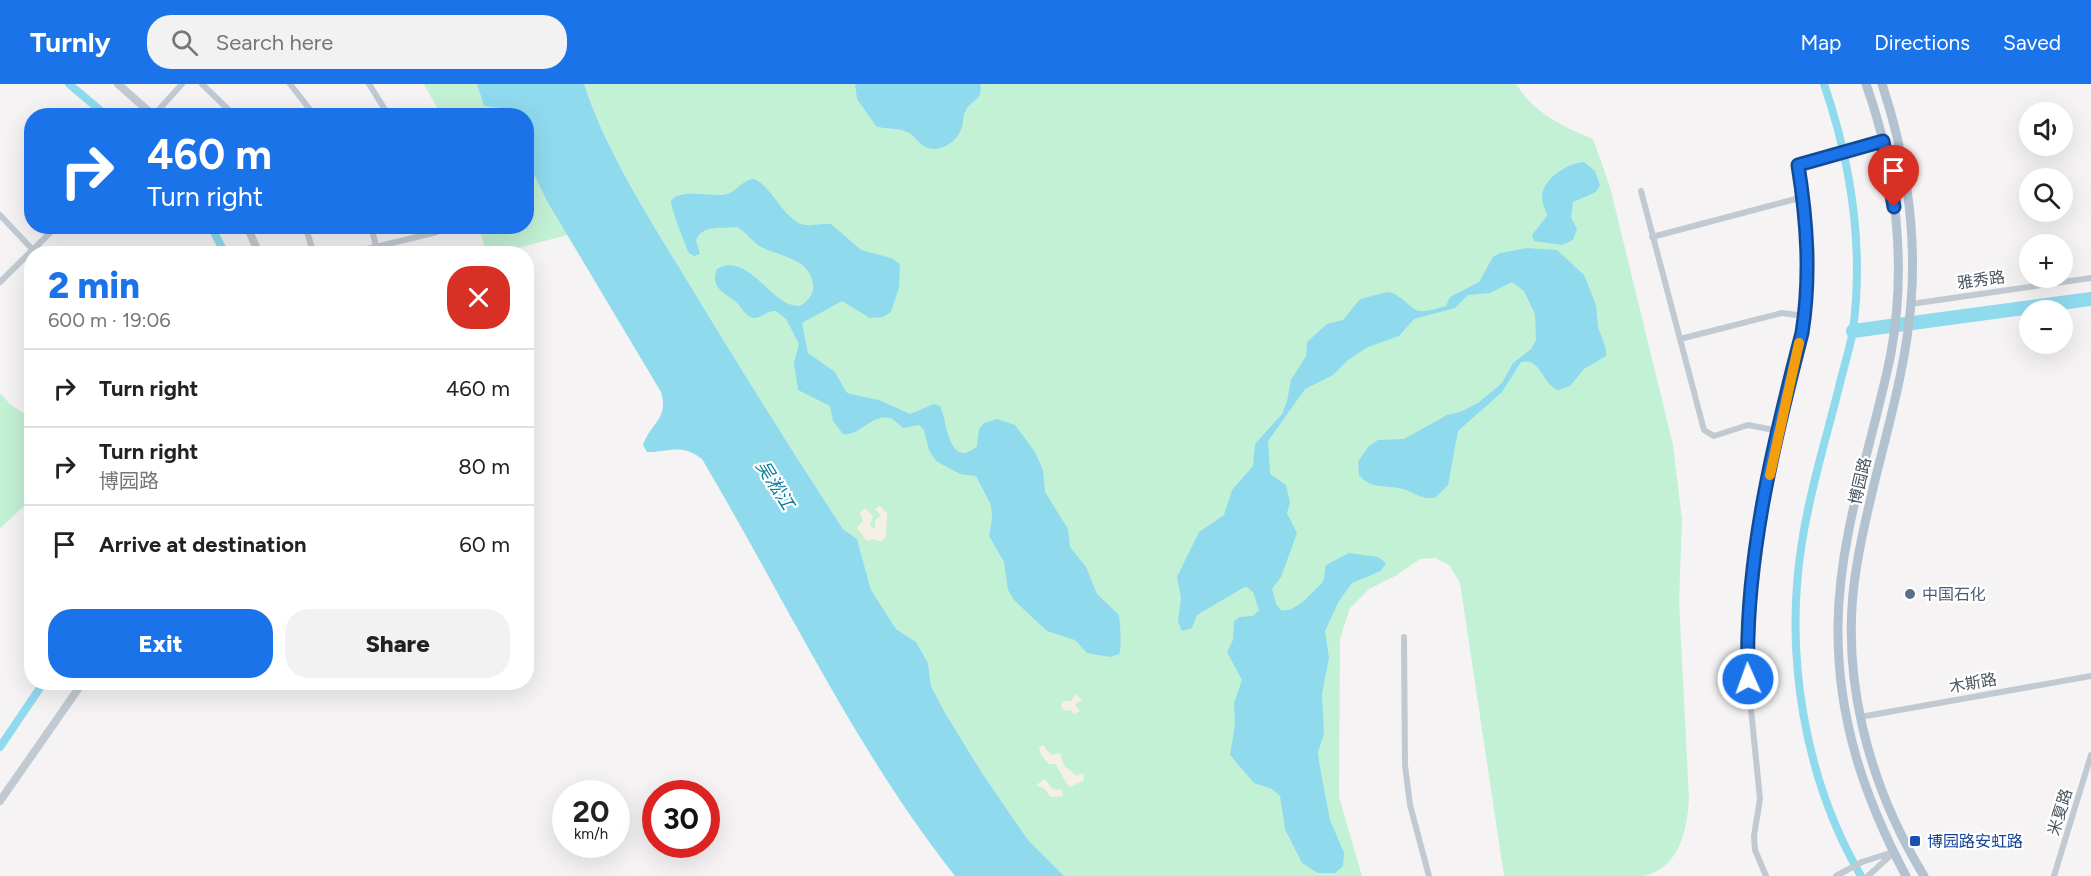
<!DOCTYPE html>
<html lang="en">
<head>
<meta charset="utf-8">
<style>
	body { margin:0; font-family:Figtree,"Noto Sans SC",sans-serif; background:#f2f2f2; color:#222; height:100vh; display:flex; flex-direction:column; font-size:22px; white-space:nowrap }
	* { box-sizing:border-box; margin:0 }
	p { font-size:20px; color:#767676 }
	.icon { flex:none; width:33px; height:33px; fill:none; stroke:currentColor; stroke-width:2; stroke-linecap:round; stroke-linejoin:round }
	.map { position:relative; flex:1; overflow:hidden }
	.panel { position:absolute; left:24px; top:162px; width:510px; height:444px; display:flex; flex-direction:column; background:#fff; border-radius:24px; box-shadow:0 6px 24px #0002 }
	.panel>* { flex:none }
	.hud { position:absolute; left:24px; top:24px; width:510px; height:126px; border-radius:24px; box-shadow:0 6px 24px #0002; background:#1a73e8; color:#fff; overflow:hidden }
	.fabs { position:absolute; left:2019px; top:18px; display:grid; gap:12px }
	.fabs a { display:grid; place-items:center; width:54px; height:54px; border-radius:50%; background:#fff; box-shadow:0 6px 24px #0002; font-size:30px }
	.speed { position:absolute; left:552px; top:696px; display:flex; gap:12px; font-size:30px; font-weight:700; text-align:center }
	.speed>* { display:grid; place-content:center; width:78px; height:78px; border-radius:50%; background:#fff; box-shadow:0 6px 24px #0002; line-height:1 }
	.speed small { font-size:15px; font-weight:400 }
	.speed .limit { border:9px solid #d22; background:#fff; color:#111 }
	.pin { position:absolute; display:grid; place-items:center; width:51px; height:51px; color:#fff; margin:-62px -26px; border-radius:50% 50% 50% 0; rotate:-45deg; box-shadow:0 0 6px #0007 }
	.pin .icon { rotate:45deg }
	.me { position:absolute; width:66px; margin:-33px; rotate:358deg; stroke-linejoin:round; filter:drop-shadow(0 0 4px #0008) }
	.turn { display:flex; align-items:center; gap:21px; height:126px; padding:0 24px; font-size:27px }
	.turn .icon { width:78px; height:78px; stroke-width:2.5 }
	.turn b { display:block; font-size:42px; line-height:51px }
	.round { display:grid; place-items:center; flex:none; width:63px; height:63px; border-radius:24px; background:#f2f2f2 }
	.headline { display:flex; align-items:center; justify-content:space-between; height:102px; padding:0 24px }
	h1 { font-size:36px; font-weight:800; line-height:45px; color:#1a73e8 }
	.cta { display:flex; gap:12px; margin-top:auto; padding:12px 24px }
	.cta a { flex:1; height:69px; border-radius:24px; background:#1a73e8; color:#fff; font-size:24px; font-weight:800; line-height:69px; text-align:center }
	.cta a+a { background:#f2f2f2; color:#222 }
	ul { padding:0; list-style:none }
	li { display:flex; align-items:center; gap:18px; height:78px; padding:0 24px; border-top:2px solid #e0e0e0 }
	li div { flex:1 }
	li b { display:block; font-size:22px }
	li em { font-style:normal }
	header { display:flex; align-items:center; gap:36px; box-sizing:border-box; height:84px; padding:0 30px; background:#1a73e8; color:#fff }
	header strong { font-size:28px }
	nav { display:flex; gap:33px; margin-inline-start:auto; font-size:21px }
	.search { width:420px; height:54px; background:#f2f2f2; display:flex; align-items:center; gap:15px; box-sizing:border-box; padding:0 21px; border-radius:24px; color:#767676; font-size:22px }
	.map>svg:first-child { display:block }
</style>
</head>
<body>
<header>
<strong>Turnly</strong>
<div class="search"><svg class="icon" aria-label="search" viewBox="0 0 24 24"><circle cx="10" cy="10" r="6"/><path d="M15 15l6 6"/></svg>Search here</div>
<nav><a>Map</a><a>Directions</a><a>Saved</a></nav>
</header>
<div class="map">
<svg width="2091" height="792" viewBox="0 0 2091 792">
	<rect width="100%" height="100%" fill="#f5f3f3"/>
	<!-- green -->
	<path fill="#c3f1d5" d="M424,0H477L484,22L501,24L505,31H441Z
		M584,0H1516C1535,30 1562,42 1593,55L1610,103L1673,361L1682,436L1679,518L1689,714C1687,746 1680,784 1643,792H1504L1460,499L1449,481L1435,474L1420,475L1395,492L1369,505L1350,524L1340,555L1339,713L1362,792H1064L1028,756L982,689L944,627L931,602L928,579L916,558L896,545L871,506L857,455L843,445C788,361 735,276 683,190C647,129 606,67 584,0Z
		M527,76L568,151L498,169H486L479,143L526,142Z
		M0,309L10,320L32,335L31,416L0,444Z"/>
	<!-- sand -->
	<path fill="#f5f0e5" d="M880,422L887,429L886,453L881,458L873,455L867,457L857,444L863,437L860,429L865,424L873,432L870,441L875,445V436L881,432L875,425Z
		M1075,610L1082,616L1075,620L1080,627L1074,630L1071,626L1064,627L1061,622L1063,617H1071Z
		M1043,661L1051,671L1060,669L1064,682L1077,692L1083,689L1084,696L1070,703C1063,696 1061,687 1055,680H1049L1041,671L1039,663Z
		M1045,695L1053,705L1062,706L1063,712L1051,713L1045,705L1036,701Z"/>
	<!-- water -->
	<path fill="#90daee" d="M477,0H584C606,67 647,130 683,190C735,276 788,361 843,445L857,455L871,506L896,545L916,558L928,579L931,602L944,627L982,689L1028,756L1064,792H955C854,664 785,515 702,375C681,359 671,368 647,368L643,361C651,338 669,335 661,308L547,117L527,76L526,32L505,31L501,24L484,22Z
		M855,0H980C984,16 972,15 966,26C962,32 964,41 960,48C954,60 938,69 925,63C918,59 915,51 907,48C897,43 886,46 876,42L857,15Z
		M1584,78L1595,87L1600,101L1596,108L1573,118L1571,133L1577,145L1573,156L1562,161L1534,157L1532,151L1547,132C1546,125 1542,120 1542,113C1542,95 1568,79 1584,78Z
		M754,95C771,101 783,134 802,140C810,143 822,139 831,140L861,166L891,174L900,180L899,204L891,228L883,233L870,234L842,217L802,239L808,269L835,288L846,308L850,310L879,316L910,330L934,320L940,322C947,334 948,388 977,362L979,345L984,339L997,335L1015,341L1035,368L1043,386L1045,408L1068,445L1070,463L1086,483L1097,510L1119,531C1120,537 1122,566 1119,570L1110,573L1087,569L1075,556L1047,547L1014,516L1008,506L1004,478L989,452L992,434L991,421L976,392L960,390L936,377L929,366L924,346L919,341L903,344C899,341 896,337 892,335C873,327 860,353 843,350L833,337L830,322L798,306L794,279L799,260L786,235L776,227C767,226 762,234 754,234C745,233 742,223 736,218C725,209 709,203 717,185C749,166 771,224 800,222C808,217 815,210 813,199C808,172 776,173 758,161C750,155 746,148 737,143C724,145 702,140 696,156L700,170L694,172L689,169C686,163 670,122 671,117C680,105 706,112 721,111C736,111 740,96 754,95Z
		M1527,164L1557,166L1584,191L1596,221L1598,243L1606,265V272L1584,285L1570,302L1559,306C1542,302 1542,273 1521,278L1502,308L1458,347L1448,401L1436,413C1422,418 1412,406 1399,404C1384,401 1370,405 1359,391L1358,378L1368,363L1378,356L1404,355L1447,331L1460,328L1478,319L1502,299L1513,279L1531,265L1536,256L1535,230L1524,207L1512,198L1490,209L1468,211L1455,224L1414,235L1399,252L1368,263L1348,276L1333,291L1305,305L1268,357L1270,390L1286,401L1290,418L1287,429L1297,449L1281,493L1272,505L1276,520L1281,526C1295,530 1312,508 1321,500C1326,495 1324,487 1326,481L1349,469L1378,473L1386,479L1381,487L1352,499L1339,517L1325,547L1329,574L1322,610L1324,650L1318,668L1319,678L1330,736L1344,769L1343,782L1335,789H1318L1302,779L1285,745L1280,712L1272,705L1254,699L1230,671L1235,641L1234,619L1242,596L1227,568L1233,556L1234,537L1240,533L1253,532L1259,526L1253,508L1247,503L1243,504L1197,531L1192,544L1182,547L1178,538L1181,514L1177,493L1199,448L1224,431L1232,406L1253,382L1255,360L1282,330L1287,317L1291,296L1306,272L1307,258L1327,240L1343,236L1360,215L1387,208L1393,209C1420,225 1408,233 1446,222L1450,213L1479,198L1493,173L1500,169Z"/>
	<g fill="none" stroke-linecap="round" stroke-linejoin="round">
		<!-- canal -->
		<path stroke="#90daee" stroke-width="8" d="M69,0L107,32
			M1824,0C1851,79 1864,163 1853,246C1850,265 1843,285 1839,303C1826,355 1810,406 1802,458C1784,570 1804,694 1861,792
			M211,142L225,170
			M0,663L44,598"/>
		<!-- river -->
		<path stroke="#90daee" stroke-width="14" d="M1853,247L2091,215"/>
		<!-- minor -->
		<path stroke="#c1cad2" stroke-width="6" d="M202,0L235,32
			M290,0L315,32
			M369,0L389,32
			M154,31L182,0
			M1641,107L1704,346L1714,352L1748,341L1779,347
			M0,131L33,166
			M305,142L314,170
			M371,142L376,162
			M1652,153L1803,113
			M347,170L437,148L435,142
			M0,198L57,142
			M1911,220L2091,194
			M1680,255L1782,229L1804,232
			M1404,553L1405,681L1410,721L1429,792
			M1860,633L2091,592
			M1766,792L1755,766L1754,752L1760,715L1748,595L1749,513L1753,472L1802,249C1811,192 1808,137 1798,81L1883,57
			M1836,792L1862,778L1893,768
			M1868,792L1891,771
			M2054,792L2091,671"/>
		<!-- tertiary -->
		<path stroke="#c1cad2" stroke-width="8" d="M118,0L154,32
			M247,142L259,170
			M0,717L83,598"/>
		<!-- primary -->
		<path stroke="#b3c2d1" stroke-width="9" d="M1866,0C1896,84 1907,181 1891,269C1873,359 1839,448 1838,541C1837,633 1863,711 1906,792
			M1882,0C1905,69 1917,146 1911,219C1904,308 1871,393 1857,480C1838,589 1868,700 1924,792"/>
	</g>
	<g fill="none" stroke-linecap="round" stroke-linejoin="round">
		<!-- route casing -->
		<g stroke="#114b97" stroke-width="15">
			<path id="route" d="M1748,595C1744,479 1773,360 1802,249C1811,192 1807,137 1798,81L1883,57L1894,123"/>
		</g>
		<!-- route -->
		<use href="#route" stroke="#1a73e8" stroke-width="10"/>
		<!-- slow -->
		<path stroke="#f59e0b" stroke-width="10" d="M1770,391L1799,259"/>
	</g>
	<!-- markers -->
	<circle fill="#5c6f8a" stroke="#fff" stroke-width="2" cx="1910" cy="510" r="6"/>
	<rect fill="#1a4fb4" stroke="#fff" stroke-width="2" x="1909" y="751" width="12" height="12" rx="3"/>
	<g text-anchor="middle" dominant-baseline="central" stroke-width="4.5" stroke-linejoin="round" paint-order="stroke">
		<!-- street labels -->
		<g font-size="16" fill="#4a5661" stroke="#fff">
			<text transform="translate(1981 196) rotate(-8)">雅秀路</text>
			<text transform="translate(1860 397) rotate(-77)">博园路</text>
			<text transform="translate(1973 599) rotate(-10)">木斯路</text>
			<text transform="translate(2060 728) rotate(-73)">米夏路</text>
		</g>
		<!-- service labels -->
		<g font-size="16" fill="#4e5e75" stroke="#fff" text-anchor="start">
			<text x="1922" y="510">中国石化</text>
		</g>
		<!-- transit labels -->
		<g font-size="16" fill="#164399" stroke="#fff" text-anchor="start">
			<text x="1927" y="757">博园路安虹路</text>
		</g>
		<!-- water labels -->
		<g font-size="18" font-style="italic" fill="#0c7c9b" stroke="#fff">
			<text transform="translate(775 401) rotate(58)">吴淞江</text>
		</g>
	</g>
</svg>
<div class="fabs">
<a><svg class="icon" aria-label="sound" viewBox="0 0 24 24"><path d="M4 9h4l5-4v14l-5-4H4zM17 9q2 3 0 6"/></svg></a>
<a><svg class="icon" aria-label="search" viewBox="0 0 24 24"><circle cx="10" cy="10" r="6"/><path d="M15 15l6 6"/></svg></a>
<a>+</a>
<a>−</a>
</div>
<div class="speed"><div>20<small>km/h</small></div><div class="limit">30</div></div>
<div class="pin" style="left:1894px;top:123px;background:#d93025"><svg class="icon" aria-label="arrive" viewBox="0 0 24 24"><path d="M6 21V4h12l-3 4 3 4H6"/></svg></div>
<svg class="me" style="left:1748px;top:595px" viewBox="-20 -20 40 40"><circle r="17" fill="#1a73e8" stroke="#fff" stroke-width="3"/><path d="M0-11L8 9 0 5-8 9z" fill="#fff"/></svg>
<div class="hud">
<div class="turn"><svg class="icon" aria-label="right" viewBox="0 0 24 24"><path d="M7 20v-9h11M14 6l5 5-5 5"/></svg><div><b>460 m</b>Turn right</div></div>
</div>
<section class="panel">
<div class="headline"><div><h1>2 min</h1><p>600 m · 19:06</p></div><a class="round" style="background:#d93025;color:#fff"><svg class="icon" aria-label="close" viewBox="0 0 24 24"><path d="M6 6l12 12M18 6L6 18"/></svg></a></div>
<ul>
<li><svg class="icon" aria-label="right" viewBox="0 0 24 24"><path d="M7 20v-9h11M14 6l5 5-5 5"/></svg><div><b>Turn right</b></div><em>460 m</em></li>
<li><svg class="icon" aria-label="right" viewBox="0 0 24 24"><path d="M7 20v-9h11M14 6l5 5-5 5"/></svg><div><b>Turn right</b><p>博园路</p></div><em>80 m</em></li>
<li><svg class="icon" aria-label="arrive" viewBox="0 0 24 24"><path d="M6 21V4h12l-3 4 3 4H6"/></svg><div><b>Arrive at destination</b></div><em>60 m</em></li>
</ul>
<div class="cta"><a>Exit</a><a>Share</a></div>
</section>
</div>
</body>
</html>
